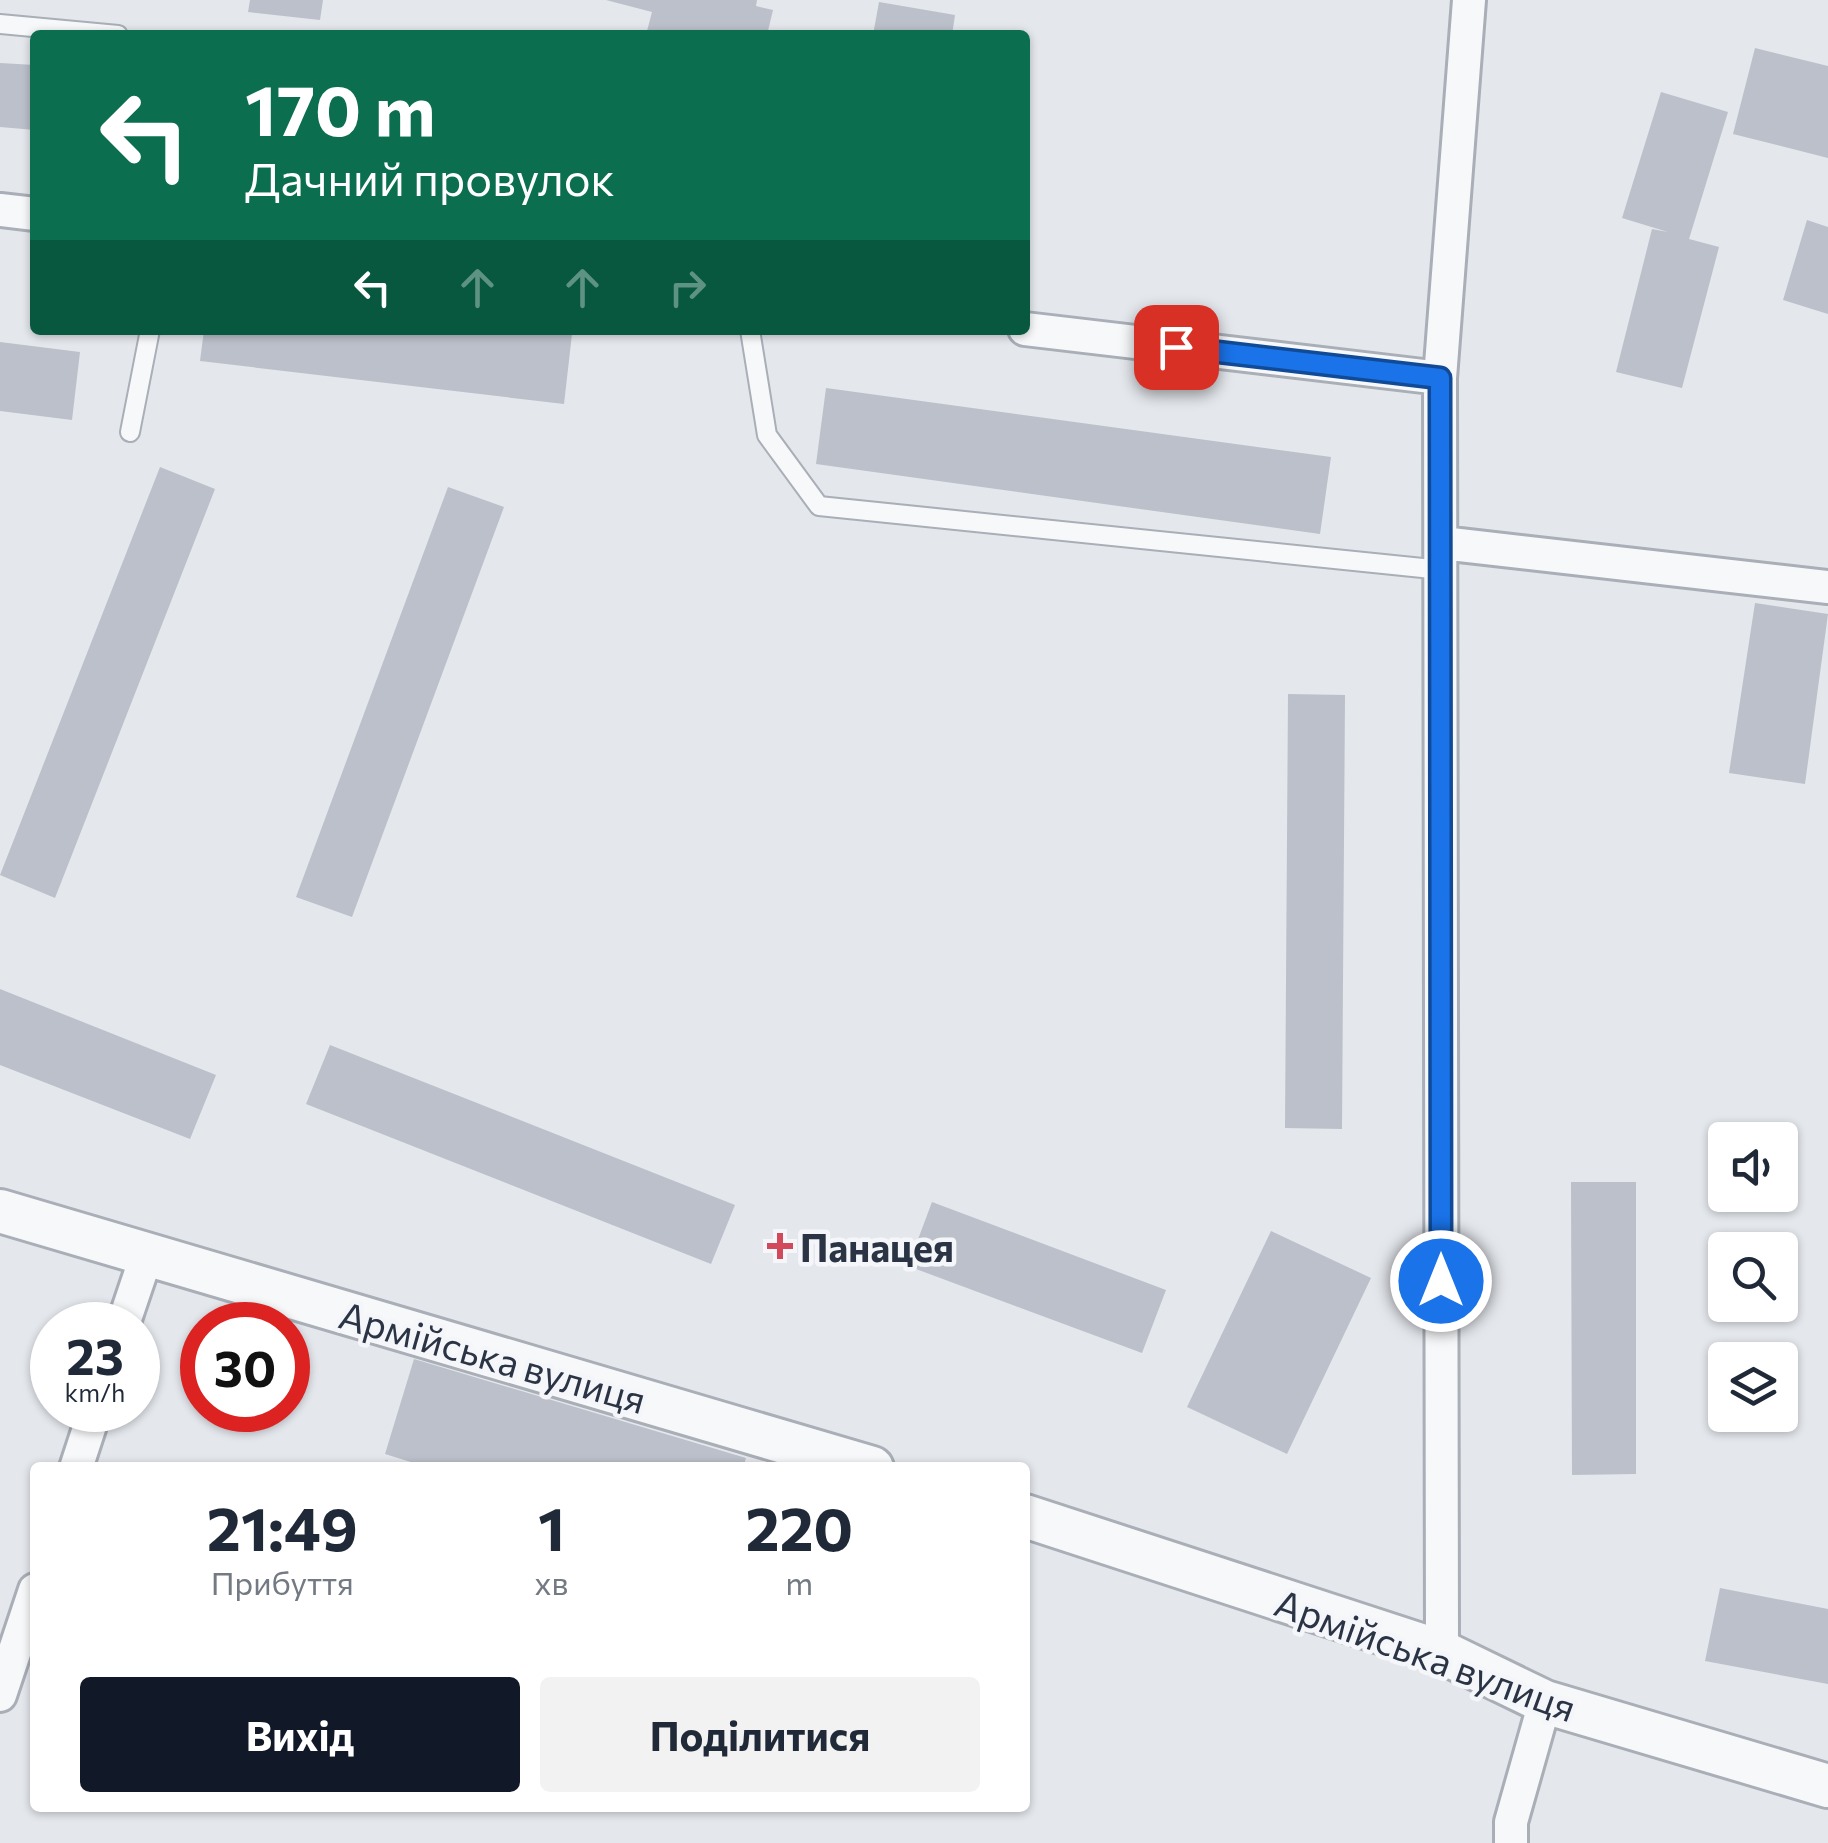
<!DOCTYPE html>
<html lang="uk">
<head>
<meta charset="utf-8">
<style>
	body { margin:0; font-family:Commissioner,sans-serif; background:#f2f2f3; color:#1f2937; height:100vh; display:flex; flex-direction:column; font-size:38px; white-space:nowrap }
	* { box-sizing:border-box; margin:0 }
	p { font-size:32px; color:#747a83 }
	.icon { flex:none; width:55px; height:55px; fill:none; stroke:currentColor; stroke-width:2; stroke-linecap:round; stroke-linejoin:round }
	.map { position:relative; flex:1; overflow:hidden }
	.drawer { position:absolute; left:30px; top:1462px; width:1000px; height:350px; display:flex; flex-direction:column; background:#fff; border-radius:10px; box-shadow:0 2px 8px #0004 }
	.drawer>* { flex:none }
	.hud { position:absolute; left:30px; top:30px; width:1000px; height:305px; border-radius:10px; box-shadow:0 2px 8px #0004; background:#0b6e4f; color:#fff; overflow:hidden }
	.controls { position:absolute; left:1708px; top:1122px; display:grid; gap:20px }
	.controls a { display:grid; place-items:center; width:90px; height:90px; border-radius:10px; background:#fff; box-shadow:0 2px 8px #0004; font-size:50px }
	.speed { position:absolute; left:30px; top:1302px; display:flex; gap:20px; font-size:50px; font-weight:700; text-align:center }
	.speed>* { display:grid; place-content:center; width:130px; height:130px; border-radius:50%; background:#fff; box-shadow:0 2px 8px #0004; line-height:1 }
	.speed small { font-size:25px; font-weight:400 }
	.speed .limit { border:15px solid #d22; background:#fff; color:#111 }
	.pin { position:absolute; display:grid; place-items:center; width:85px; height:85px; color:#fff; margin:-42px; border-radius:20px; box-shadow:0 5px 15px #0006 }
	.me { position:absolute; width:110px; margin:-55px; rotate:0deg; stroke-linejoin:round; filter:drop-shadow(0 0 8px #0008) }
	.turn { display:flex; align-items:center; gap:35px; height:210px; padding:0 50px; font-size:45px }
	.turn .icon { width:130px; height:130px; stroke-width:2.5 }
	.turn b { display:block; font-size:70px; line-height:85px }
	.lanes { display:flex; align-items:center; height:95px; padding:0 50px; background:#0003; justify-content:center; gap:50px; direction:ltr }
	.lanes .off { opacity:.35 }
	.eta { display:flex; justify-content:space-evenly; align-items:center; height:170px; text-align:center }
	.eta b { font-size:60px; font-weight:700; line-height:70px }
	.button { display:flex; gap:20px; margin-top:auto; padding:20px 50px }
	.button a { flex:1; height:115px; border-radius:10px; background:#111827; color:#fff; font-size:40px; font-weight:700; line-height:115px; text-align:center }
	.button a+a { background:#f2f2f3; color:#1f2937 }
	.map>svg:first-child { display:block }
</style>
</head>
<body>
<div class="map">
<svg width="1828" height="1843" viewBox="0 0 1828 1843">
	<rect width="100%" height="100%" fill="#e4e7ec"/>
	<!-- building -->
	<path fill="#bbc0ca" d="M250,0H323L320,20L248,12Z
		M606,0H757L756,6L773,10L767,35H646L652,12Z
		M879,2L955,15L952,35H873Z
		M1755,48L1828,66V158L1733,134Z
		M0,63L35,65V130L0,127Z
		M1661,92L1728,112L1689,239L1719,247L1682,388L1616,372L1652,229L1668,232L1622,218Z
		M1807,220L1828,227V314L1783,300Z
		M204,330H539L572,334L564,404L200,361Z
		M0,342L80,352L72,420L0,411Z
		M826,388L1331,457L1320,534L816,464Z
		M160,467L215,489L55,898L0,875Z
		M448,487L504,507L352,917L296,897Z
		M1755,603L1828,614L1805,784L1729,773Z
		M1288,694L1345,695L1342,1129L1285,1128Z
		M0,989L216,1075L190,1139L0,1065Z
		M330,1045L735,1205L711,1264L306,1104Z
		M1571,1182H1636V1474L1572,1475Z
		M932,1202L1166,1290L1142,1353L908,1266Z
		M1271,1231L1371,1278L1287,1454L1187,1407Z
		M414,1359L746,1458L743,1468H430L385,1454Z
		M1720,1588L1828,1609V1684L1705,1661Z"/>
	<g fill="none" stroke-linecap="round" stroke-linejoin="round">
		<!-- service casing -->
		<g stroke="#a9aeb7" stroke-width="22">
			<path id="service" d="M0,24L118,35
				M750,330L767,435L819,506L1442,570
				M130,432L150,330"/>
		</g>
		<!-- minor casing -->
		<g stroke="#a9aeb7" stroke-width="38">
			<path id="minor" d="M0,210L35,214
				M1025,329L1440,378
				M1442,543L1828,587
				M123,1325L147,1254
				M76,1468L95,1410
				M1442,1652L1440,378L1469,0
				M0,1695L35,1590
				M1511,1843V1822L1545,1702"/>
		</g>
		<!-- tertiary casing -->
		<g stroke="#a9aeb7" stroke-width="48">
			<path id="tertiary" d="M0,1211L872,1468
				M1025,1516L1442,1652L1545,1702L1828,1786"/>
		</g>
		<!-- service -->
		<use href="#service" stroke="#f7f8fa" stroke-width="18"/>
		<!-- minor -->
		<use href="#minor" stroke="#f7f8fa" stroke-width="32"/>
		<!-- tertiary -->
		<use href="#tertiary" stroke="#f7f8fa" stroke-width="42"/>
	</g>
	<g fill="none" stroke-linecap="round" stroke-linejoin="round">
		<!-- route casing -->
		<g stroke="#114b97" stroke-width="25">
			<path id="route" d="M1176,347L1440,378L1441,1281"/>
		</g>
		<!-- route -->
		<use href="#route" stroke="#1a73e8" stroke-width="18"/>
	</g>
	<!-- markers -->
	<path fill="#d1495b" stroke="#f4f6f9" stroke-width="4" d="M775 1231h10v10h10v10h-10v10h-10v-10h-10v-10h10z"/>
	<g text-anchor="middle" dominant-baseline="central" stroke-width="9" stroke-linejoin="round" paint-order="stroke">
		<!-- poi labels -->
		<g font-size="38" font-weight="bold" fill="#2b3445" stroke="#f4f6f9" text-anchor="start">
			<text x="800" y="1246">Панацея</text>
		</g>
		<!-- street labels -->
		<g font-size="38" fill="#2b3445" stroke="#f4f6f9">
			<text transform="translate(493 1356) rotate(16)">Армійська вулиця</text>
			<text transform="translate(1426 1654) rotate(20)">Армійська вулиця</text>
		</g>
	</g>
</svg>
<div class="controls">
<a><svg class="icon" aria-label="sound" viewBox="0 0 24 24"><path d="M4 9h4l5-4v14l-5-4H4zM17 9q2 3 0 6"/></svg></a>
<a><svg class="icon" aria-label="search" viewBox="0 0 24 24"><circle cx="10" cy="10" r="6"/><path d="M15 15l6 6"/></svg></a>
<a><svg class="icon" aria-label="layers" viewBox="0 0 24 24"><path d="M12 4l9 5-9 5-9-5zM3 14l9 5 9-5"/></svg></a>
</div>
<div class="speed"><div>23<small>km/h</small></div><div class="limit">30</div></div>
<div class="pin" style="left:1176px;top:347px;background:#d93025"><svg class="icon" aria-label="arrive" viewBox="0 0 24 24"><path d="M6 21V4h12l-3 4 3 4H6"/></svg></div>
<svg class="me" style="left:1441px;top:1281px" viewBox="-20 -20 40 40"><circle r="17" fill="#1a73e8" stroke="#fff" stroke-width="3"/><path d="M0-11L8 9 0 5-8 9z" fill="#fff"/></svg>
<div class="hud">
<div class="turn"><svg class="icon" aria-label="left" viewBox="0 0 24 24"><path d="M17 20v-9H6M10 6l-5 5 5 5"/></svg><div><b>170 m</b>Дачний провулок</div></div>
<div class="lanes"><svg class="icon" aria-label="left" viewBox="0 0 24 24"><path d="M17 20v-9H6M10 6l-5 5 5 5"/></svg><svg class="icon off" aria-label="ahead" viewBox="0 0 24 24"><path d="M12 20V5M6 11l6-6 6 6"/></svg><svg class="icon off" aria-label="ahead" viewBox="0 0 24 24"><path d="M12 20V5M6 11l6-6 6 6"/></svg><svg class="icon off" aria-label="right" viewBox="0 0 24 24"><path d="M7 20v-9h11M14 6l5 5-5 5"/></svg></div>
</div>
<section class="drawer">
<div class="eta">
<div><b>21:49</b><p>Прибуття</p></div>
<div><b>1</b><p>хв</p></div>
<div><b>220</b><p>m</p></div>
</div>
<div class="button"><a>Вихід</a><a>Поділитися</a></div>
</section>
</div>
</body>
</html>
